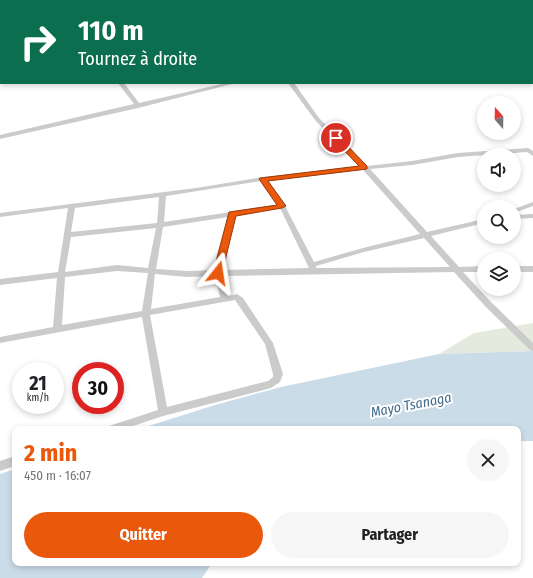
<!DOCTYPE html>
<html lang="fr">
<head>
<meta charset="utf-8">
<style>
	body { margin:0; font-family:"Fira Sans Condensed",sans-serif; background:#f6f6f6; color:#202124; height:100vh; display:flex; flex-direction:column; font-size:15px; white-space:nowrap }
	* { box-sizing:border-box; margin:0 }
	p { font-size:13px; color:#757577 }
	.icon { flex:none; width:22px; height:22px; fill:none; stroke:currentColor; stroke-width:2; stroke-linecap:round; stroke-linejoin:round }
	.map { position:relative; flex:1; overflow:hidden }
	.details { position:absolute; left:12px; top:426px; width:509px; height:140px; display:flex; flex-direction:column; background:#fff; border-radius:8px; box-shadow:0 2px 6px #0003 }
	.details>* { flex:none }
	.hud { position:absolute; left:0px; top:0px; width:533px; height:84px; box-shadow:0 2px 6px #0003; background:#0b6e4f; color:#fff; overflow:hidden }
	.needle { width:26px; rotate:340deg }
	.buttons { position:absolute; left:477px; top:96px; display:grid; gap:8px }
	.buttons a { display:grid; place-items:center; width:44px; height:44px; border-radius:50%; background:#fff; box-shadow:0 2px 6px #0003; font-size:20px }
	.speed { position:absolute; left:12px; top:362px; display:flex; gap:8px; font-size:20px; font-weight:700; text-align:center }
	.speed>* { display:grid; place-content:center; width:52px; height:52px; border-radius:50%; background:#fff; box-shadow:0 2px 6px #0003; line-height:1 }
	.speed small { font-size:10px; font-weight:400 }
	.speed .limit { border:6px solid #d22; background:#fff; color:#111 }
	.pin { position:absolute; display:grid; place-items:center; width:34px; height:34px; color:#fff; margin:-17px; border:2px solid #fff; border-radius:50%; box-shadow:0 1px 4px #0007 }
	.me { position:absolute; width:44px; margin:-22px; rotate:15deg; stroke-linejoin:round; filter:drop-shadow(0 0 3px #0008) }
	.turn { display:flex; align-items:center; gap:14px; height:84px; padding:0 12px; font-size:18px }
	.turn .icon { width:52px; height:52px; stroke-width:2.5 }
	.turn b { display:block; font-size:28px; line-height:34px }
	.round { display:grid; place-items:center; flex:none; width:42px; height:42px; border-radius:21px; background:#f6f6f6 }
	.summary { display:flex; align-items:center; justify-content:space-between; height:68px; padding:0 12px }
	h1 { font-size:24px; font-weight:700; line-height:30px; color:#ea580c }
	.action { display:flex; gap:8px; margin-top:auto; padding:8px 12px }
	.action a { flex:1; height:46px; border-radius:24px; background:#ea580c; color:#fff; font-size:16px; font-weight:700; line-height:46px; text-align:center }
	.action a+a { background:#f6f6f6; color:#202124 }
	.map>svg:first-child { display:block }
</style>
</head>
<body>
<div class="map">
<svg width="533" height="578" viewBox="0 0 533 578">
	<rect width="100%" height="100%" fill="#fff"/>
	<!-- green -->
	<path fill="#e4eadd" d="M533,323V351L439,354L474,333Z"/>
	<!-- water -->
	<path fill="#cbdce9" d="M533,351V441H518V429H139L215,405L281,387L439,354Z
		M15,469V563H212L202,578H0V474Z"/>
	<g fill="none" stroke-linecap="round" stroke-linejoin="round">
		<!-- minor -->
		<path fill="#cbcbcb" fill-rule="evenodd" d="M5,0H9L10,1H6Z
			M258,0H262V1H258Z
			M322,0H336L337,1H323Z
			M0,3H1V5H0Z
			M532,14H533V16H532Z
			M0,18H1V20H0Z
			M0,54H1V56H0Z
			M118,83H124L139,103L226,83H236L138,108L0,139V135L134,104Z
			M288,83H294L319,118L367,166L412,161L458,153L528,148L533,151V156L527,152L458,157L412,165L370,169L427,232L484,219V223L431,236L459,267L484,266V272H463L491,302L533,343V351L530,350L485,306L454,272L223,276L228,296L237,294L243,298L273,343L283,374L280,382L271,388L163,416L124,429H107L109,426L158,410L142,317L0,343V337L53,327L57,278L0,285V279L58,272L68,208L0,217V213L196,188L263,177L360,167L315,120ZM363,170L420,234L363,248L314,262L285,206L267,181ZM261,181L278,205L164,222L166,196ZM159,197L157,223L71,232L75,208ZM280,208L309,268L223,270L235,215ZM228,217L215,270L187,271L156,269L163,227ZM156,228L148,268L117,265L65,272L71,237ZM424,238L450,267L316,268V266L364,252ZM117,271L148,273L142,311L62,325L65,277ZM155,274L187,277L215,276L220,297L151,309ZM235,300L265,344L273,374V377L268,381L167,407L150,315Z
			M533,202V206L514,213V209Z
			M533,214V218L514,219V215Z
			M514,266H533V272H514Z
			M15,456V466L0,471V461Z"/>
		<!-- major -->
		<path fill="#a6a6a6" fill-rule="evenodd" d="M116,0H146L115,1Z
			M150,0H173L172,1Z
			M0,11H1V15H0Z"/>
	</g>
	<!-- route -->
	<path fill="#ea580c" stroke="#983908" d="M336,136L339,137L367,166V169L268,181L286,206L282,208L236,216L222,273L221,275H215L213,273L229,212L277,205L259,179L260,178L359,166L334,140V137Z"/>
	<g text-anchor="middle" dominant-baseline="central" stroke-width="4" stroke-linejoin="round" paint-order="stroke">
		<!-- water labels -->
		<g font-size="14" font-style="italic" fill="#436b8a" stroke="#fff">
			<text transform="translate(411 405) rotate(-11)">Mayo Tsanaga</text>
		</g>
	</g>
</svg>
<div class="buttons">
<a><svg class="needle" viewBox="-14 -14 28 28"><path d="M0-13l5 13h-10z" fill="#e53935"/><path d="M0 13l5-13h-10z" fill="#757577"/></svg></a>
<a><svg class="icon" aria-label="sound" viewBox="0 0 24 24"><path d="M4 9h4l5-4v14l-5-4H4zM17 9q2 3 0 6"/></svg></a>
<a><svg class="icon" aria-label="search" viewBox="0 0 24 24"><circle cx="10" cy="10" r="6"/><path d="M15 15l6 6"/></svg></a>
<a><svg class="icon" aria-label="layers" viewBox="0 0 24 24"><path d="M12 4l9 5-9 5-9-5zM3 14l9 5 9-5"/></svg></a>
</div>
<div class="speed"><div>21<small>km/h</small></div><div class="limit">30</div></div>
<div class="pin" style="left:336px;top:138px;background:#d93025"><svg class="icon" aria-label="arrive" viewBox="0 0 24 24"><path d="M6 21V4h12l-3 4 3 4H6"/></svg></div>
<svg class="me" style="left:218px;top:273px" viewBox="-20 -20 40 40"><path d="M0-17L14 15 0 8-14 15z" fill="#ea580c" stroke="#fff" stroke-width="4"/></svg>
<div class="hud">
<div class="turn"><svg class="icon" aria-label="right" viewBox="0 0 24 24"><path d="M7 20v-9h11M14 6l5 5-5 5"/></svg><div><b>110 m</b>Tournez à droite</div></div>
</div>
<section class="details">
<div class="summary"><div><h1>2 min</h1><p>450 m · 16:07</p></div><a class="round"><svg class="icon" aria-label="close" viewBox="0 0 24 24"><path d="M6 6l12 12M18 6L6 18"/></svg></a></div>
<div class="action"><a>Quitter</a><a>Partager</a></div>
</section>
</div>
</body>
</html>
